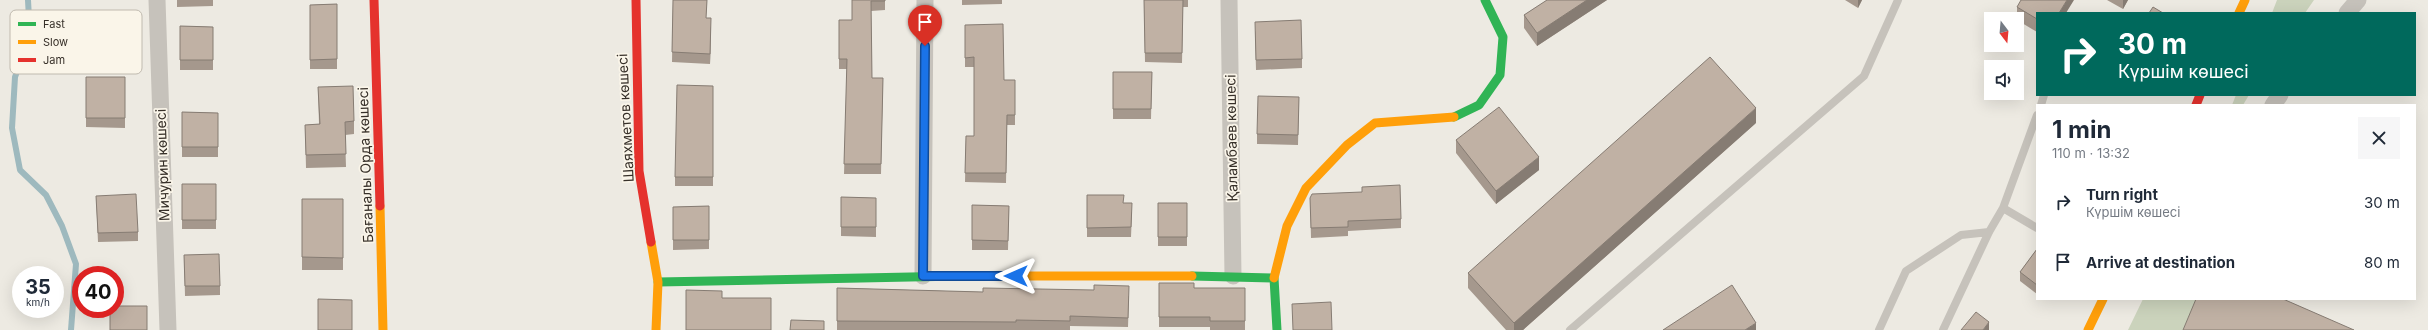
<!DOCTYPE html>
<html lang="en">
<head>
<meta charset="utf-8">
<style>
	body { margin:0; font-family:Inter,sans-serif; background:#f6f6f7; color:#1f2937; height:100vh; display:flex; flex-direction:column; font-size:15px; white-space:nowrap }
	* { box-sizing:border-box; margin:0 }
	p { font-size:13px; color:#747a83 }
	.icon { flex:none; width:22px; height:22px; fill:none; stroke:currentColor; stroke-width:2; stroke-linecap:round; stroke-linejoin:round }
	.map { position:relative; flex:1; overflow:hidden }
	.side { position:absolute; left:2036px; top:104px; width:380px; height:196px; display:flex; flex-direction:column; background:#fff; border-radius:0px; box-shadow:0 4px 16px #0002 }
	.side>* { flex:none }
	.top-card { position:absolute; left:2036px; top:12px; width:380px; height:84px; border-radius:0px; box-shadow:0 4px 16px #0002; background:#00695c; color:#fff; overflow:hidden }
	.needle { width:26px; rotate:164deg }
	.fabs { position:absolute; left:1984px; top:12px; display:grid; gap:8px }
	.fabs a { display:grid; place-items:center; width:40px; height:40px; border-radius:0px; background:#fff; box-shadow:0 4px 16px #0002; font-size:20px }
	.speed { position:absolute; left:12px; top:266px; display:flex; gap:8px; font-size:20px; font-weight:700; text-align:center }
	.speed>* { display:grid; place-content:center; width:52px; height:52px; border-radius:50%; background:#fff; box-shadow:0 4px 16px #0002; line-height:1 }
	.speed small { font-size:10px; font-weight:400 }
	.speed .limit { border:6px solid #d22; background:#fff; color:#111 }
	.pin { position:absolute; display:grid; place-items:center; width:34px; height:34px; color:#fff; margin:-41px -17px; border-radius:50% 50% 50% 0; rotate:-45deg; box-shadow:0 0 4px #0007 }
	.pin .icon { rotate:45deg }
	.me { position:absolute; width:44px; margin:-22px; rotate:270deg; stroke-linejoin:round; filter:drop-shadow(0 0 3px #0008) }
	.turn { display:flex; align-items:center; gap:14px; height:84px; padding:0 16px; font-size:18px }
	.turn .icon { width:52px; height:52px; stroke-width:2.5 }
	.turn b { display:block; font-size:28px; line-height:34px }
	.round { display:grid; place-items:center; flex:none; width:42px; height:42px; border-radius:0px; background:#f6f6f7 }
	.headline { display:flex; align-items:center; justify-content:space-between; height:68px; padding:0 16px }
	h1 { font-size:24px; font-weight:700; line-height:30px }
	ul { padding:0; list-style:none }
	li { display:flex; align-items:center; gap:12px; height:60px; padding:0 16px }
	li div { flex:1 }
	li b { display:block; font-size:15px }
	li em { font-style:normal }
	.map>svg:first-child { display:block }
</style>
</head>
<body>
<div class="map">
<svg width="2428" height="330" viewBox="0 0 2428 330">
	<rect width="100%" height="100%" fill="#edeae2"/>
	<!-- green -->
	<path fill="#cbd3bc" d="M2277,0H2314L2305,13H2272Z
		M2236,95H2249L2243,105H2232Z
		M2143,299H2203L2189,330H2128Z"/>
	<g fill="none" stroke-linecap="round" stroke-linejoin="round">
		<!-- stream -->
		<path stroke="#9eb9be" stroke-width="6" d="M28,0L30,37L15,77L12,128L20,170L46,195L62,226L76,264L71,330"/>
		<!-- lane -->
		<path stroke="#c6c2bb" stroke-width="8" d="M2041,105L2044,95
			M2003,208L2037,115
			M1570,330L1864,76L1898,0
			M1879,330L1906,271L1961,235L1989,232
			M1943,330L1989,232L2003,208L2037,228"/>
		<!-- street -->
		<path stroke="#c6c2bb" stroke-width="17" d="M157,0L168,330
			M1229,0L1233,276
			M2347,13L2358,0
			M2273,105L2280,95
			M923,276L925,0"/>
		<!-- fast -->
		<path stroke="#30b455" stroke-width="9" d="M1454,117L1479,105L1500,75L1503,37L1485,0
			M1192,276L1274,278L1277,330
			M658,282L960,276"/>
		<!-- slow -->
		<path stroke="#ff9f0a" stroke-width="9" d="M2239,13L2245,0
			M380,206L383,330
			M651,242L658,282L656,330
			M960,276H1192
			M1274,278L1287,226L1306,188L1347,145L1375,123L1454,117
			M2088,330L2103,299"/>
		<!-- jam -->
		<path stroke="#e5322d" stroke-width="9" d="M374,0L380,206
			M636,0L639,171L651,242
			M2196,105L2200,95"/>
	</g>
	<!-- wall -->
	<path fill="#a5988d" d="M177,0H213V6L177,7Z
		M673,0H707L706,18L711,28L710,64L672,62Z
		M852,0H885V10L871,11L872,78H883L881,174H844L847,69H839V20H852Z
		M962,0H1002V4L962,5Z
		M1144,0H1188V7H1183L1182,63L1145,62Z
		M1546,0H1607L1537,46L1524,28V15L1546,1Z
		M1845,0H1862L1858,8Z
		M2107,0H2128L2123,9Z
		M337,4V69H310V5Z
		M2017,7L2037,13V32L2017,20Z
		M965,25L1004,80H1015V125H1007L1006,183L965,182L966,136H974V67H965Z
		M180,26L213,27V70H180Z
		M1255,31L1302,59V68L1256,70Z
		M1113,72H1152L1151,119H1113Z
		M86,77H125V128L86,127Z
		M713,86V186H675V177Z
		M318,87L354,121V134L345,135L346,167L306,168L305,125L319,124Z
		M1299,97L1298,145L1257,144V134Z
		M182,112L218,113V157H182Z
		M1756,123L1523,330H1506L1468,288V273Z
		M1456,140L1539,170L1496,204L1456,153Z
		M182,184H216V229H182Z
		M1087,195L1123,203L1132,213L1131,237H1087Z
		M96,196L138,232V241L98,242Z
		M841,197L876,198V237L841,236Z
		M1310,198L1401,219V228L1348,231V236L1311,238Z
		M302,199H343V270H302Z
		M1158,203H1187V246H1158Z
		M972,205L1009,206L1008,250H972Z
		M709,206V249L673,250V207Z
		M2037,249V294L2020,281V272Z
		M184,255L220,286V295L185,296Z
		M1159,283L1194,288H1245V330H1210V327H1159Z
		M837,288L1129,296L1128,327L1070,326V330H837Z"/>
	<!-- shaded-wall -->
	<path fill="#867c73" d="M1587,0H1607L1537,46V33Z
		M1858,0H1862L1858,8Z
		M2067,0H2074L2066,13H2059Z
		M2123,0H2128L2123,9Z
		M711,18V28L710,64V54Z
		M1756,108V123L1523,330H1514V323Z
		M1539,157V170L1496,204V191Z
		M1989,322V330H1983Z
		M1756,323V330H1745Z"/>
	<!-- building -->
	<path fill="#c0b1a4" stroke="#867c73" d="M673,0H707L706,18H711L710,54L672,52Z
		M852,0H885V1H871L872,78H883L881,164H844L847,59H839V20H852Z
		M1144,0H1183L1182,53H1145Z
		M1547,0H1587L1537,33L1524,15Z
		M2021,0H2067L2059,13H2037V19L2017,7Z
		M337,4V59L310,60V5Z
		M2153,7L2163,13H2149Z
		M1301,20L1302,59L1256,60L1255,22Z
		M1003,24L1004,80H1015V115H1007L1006,173H965L966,136H974V57L965,58V25Z
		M180,26L213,27V60H180Z
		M1710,57L1756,108L1514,323L1468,273Z
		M1113,72H1152L1151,109H1113Z
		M86,77H125V118H86Z
		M677,85L713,86V177H675Z
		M353,86L354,121L345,122L346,154L306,155L305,125L320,124L318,87Z
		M1258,96L1299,97L1298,135L1257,134Z
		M1499,107L1539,157L1496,191L1456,140Z
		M182,112L218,113V147H182Z
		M182,184H216V220H182Z
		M1400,185L1401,219L1348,221V227L1311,228L1310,198L1312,194L1362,192V187Z
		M136,194L138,232L98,233L96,196Z
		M1087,195H1124L1123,203H1132L1131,227L1087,228Z
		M841,197L876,198V227H841Z
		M302,199H343V258L302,257Z
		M1158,203H1187V237H1158Z
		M972,205L1009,206L1008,241L972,240Z
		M709,206V240H673V207Z
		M2037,249V285L2020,272Z
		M219,254L220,286H185L184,255Z
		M1159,283H1194V288H1245V321H1210V317H1159Z
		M1094,285L1129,286L1128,318L1070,316V321L1016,320V322L837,321V288L983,292V288L1094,290Z
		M1732,285L1756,323L1745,330H1663Z
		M686,290L722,291V298H771V330H686Z
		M318,299L352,300V330H318Z
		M2196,299H2283L2354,330H2183Z
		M1331,302L1332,330H1293L1292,304Z
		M115,306H147V330H110V309H115Z
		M1976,312L1989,322L1983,330H1961Z
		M791,320L824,321V330H790Z"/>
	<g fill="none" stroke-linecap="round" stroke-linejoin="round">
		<!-- route casing -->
		<g stroke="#114b97" stroke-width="10">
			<path id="route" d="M925,46L923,276H1016"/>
		</g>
		<!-- route -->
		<use href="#route" stroke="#1a73e8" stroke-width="7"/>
	</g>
	<g text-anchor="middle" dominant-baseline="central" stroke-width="3.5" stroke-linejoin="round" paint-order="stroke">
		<!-- street labels -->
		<g font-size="14" fill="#373029" stroke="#faf5e9">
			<text transform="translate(625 118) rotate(-93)">Шаяхметов көшесі</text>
			<text transform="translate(1231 138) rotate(-91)">Қаламбаев көшесі</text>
			<text transform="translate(162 165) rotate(-92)">Мичурин көшесі</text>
			<text transform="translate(365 165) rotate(-92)">Бағаналы Орда көшесі</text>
		</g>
	</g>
	<!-- legend -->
	<rect x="10" y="10" width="132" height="64" rx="6" fill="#faf5e9" stroke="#c0baaf" stroke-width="1"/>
	<rect x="18" y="22" width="18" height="4" fill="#30b455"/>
	<rect x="18" y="40" width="18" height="4" fill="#ff9f0a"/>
	<rect x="18" y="58" width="18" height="4" fill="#e5322d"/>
	<g font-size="11" fill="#373029">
		<text x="43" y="28">Fast</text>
		<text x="43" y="46">Slow</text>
		<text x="43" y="64">Jam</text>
	</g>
</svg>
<div class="fabs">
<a><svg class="needle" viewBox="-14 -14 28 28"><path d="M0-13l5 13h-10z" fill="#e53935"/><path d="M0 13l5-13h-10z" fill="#747a83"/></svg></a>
<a><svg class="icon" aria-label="sound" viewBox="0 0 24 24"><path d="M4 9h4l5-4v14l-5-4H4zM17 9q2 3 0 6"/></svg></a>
</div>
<div class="speed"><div>35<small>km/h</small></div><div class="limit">40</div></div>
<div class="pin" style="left:925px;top:46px;background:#d93025"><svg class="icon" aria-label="arrive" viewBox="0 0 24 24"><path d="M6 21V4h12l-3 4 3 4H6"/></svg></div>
<svg class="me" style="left:1016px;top:276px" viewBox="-20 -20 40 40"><path d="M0-17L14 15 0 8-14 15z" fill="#1a73e8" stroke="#fff" stroke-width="4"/></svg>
<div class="top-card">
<div class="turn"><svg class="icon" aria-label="right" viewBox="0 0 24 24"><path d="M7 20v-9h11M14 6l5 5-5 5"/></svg><div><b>30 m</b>Күршім көшесі</div></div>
</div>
<section class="side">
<div class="headline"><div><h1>1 min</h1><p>110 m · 13:32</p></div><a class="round"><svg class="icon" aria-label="close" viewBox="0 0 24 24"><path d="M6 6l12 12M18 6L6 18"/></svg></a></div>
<ul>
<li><svg class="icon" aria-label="right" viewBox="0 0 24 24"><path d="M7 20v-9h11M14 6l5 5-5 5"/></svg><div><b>Turn right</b><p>Күршім көшесі</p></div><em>30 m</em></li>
<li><svg class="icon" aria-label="arrive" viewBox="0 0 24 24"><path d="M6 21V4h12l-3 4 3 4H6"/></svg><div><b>Arrive at destination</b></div><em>80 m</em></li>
</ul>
</section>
</div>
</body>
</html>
